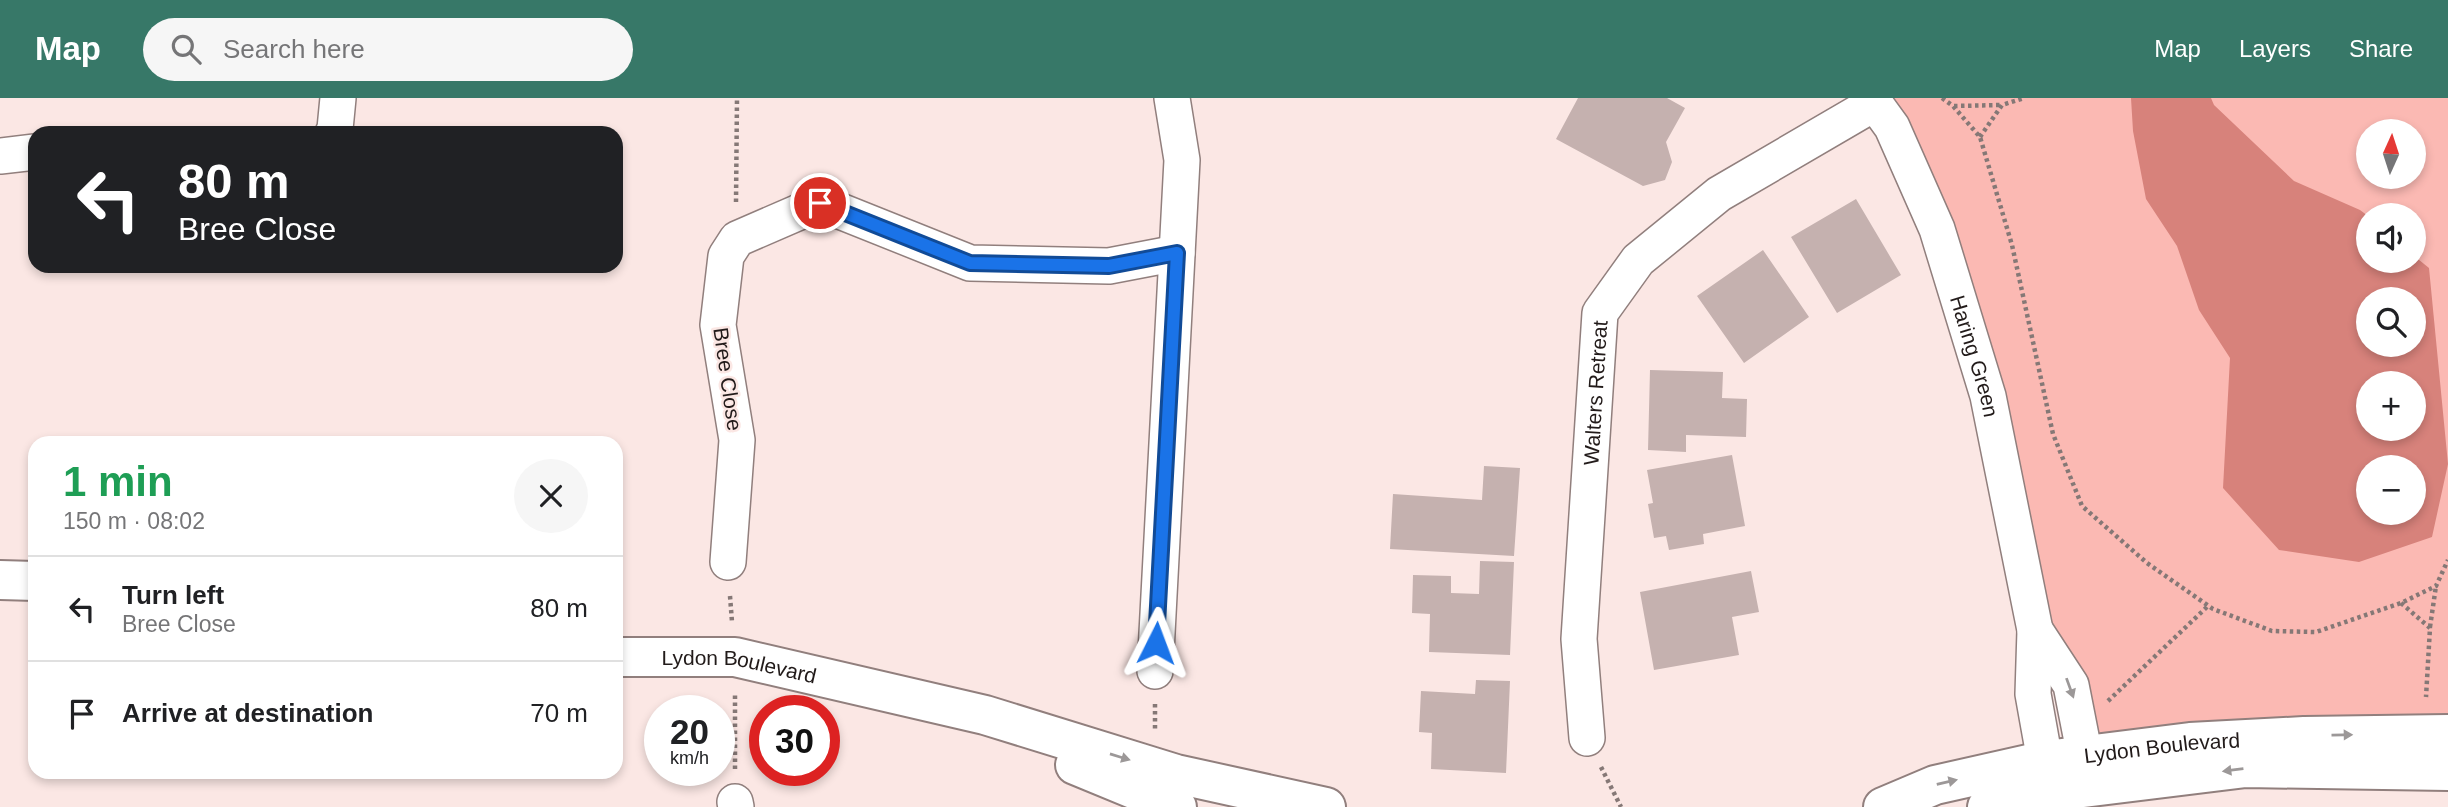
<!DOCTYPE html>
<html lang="en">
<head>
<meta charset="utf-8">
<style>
	body { margin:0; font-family:Helvetica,sans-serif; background:#f6f6f6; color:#202124; height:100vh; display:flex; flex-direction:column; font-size:26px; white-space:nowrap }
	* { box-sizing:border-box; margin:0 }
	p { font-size:23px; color:#757577 }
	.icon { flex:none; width:38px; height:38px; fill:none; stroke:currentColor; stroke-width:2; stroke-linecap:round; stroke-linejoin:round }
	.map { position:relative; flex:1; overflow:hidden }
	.sheet { position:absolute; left:28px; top:338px; width:595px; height:343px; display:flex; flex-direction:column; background:#fff; border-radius:21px; box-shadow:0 4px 10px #0003 }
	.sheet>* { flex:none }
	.top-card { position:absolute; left:28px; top:28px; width:595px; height:147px; border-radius:21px; box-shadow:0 4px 10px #0003; background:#202124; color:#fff; overflow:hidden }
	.needle { width:46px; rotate:3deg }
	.controls { position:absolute; left:2356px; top:21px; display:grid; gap:14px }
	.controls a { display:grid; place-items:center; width:70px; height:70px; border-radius:50%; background:#fff; box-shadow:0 4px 10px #0003; font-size:35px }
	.speed { position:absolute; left:644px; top:597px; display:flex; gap:14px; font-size:35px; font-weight:700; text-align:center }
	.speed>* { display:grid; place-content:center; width:91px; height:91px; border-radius:50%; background:#fff; box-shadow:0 4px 10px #0003; line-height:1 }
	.speed small { font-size:18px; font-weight:400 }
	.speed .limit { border:10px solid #d22; background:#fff; color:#111 }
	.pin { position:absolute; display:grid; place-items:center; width:60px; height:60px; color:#fff; margin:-30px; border:4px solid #fff; border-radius:50%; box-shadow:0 2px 7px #0007 }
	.me { position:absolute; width:77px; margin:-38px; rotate:3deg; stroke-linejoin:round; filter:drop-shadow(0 0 5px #0008) }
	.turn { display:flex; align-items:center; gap:24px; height:147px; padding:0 35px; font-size:32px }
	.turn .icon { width:91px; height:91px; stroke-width:2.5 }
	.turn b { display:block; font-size:49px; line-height:60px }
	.round { display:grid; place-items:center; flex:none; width:74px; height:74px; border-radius:37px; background:#f6f6f6 }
	.overview { display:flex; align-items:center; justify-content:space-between; height:119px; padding:0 35px }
	h1 { font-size:42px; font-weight:700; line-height:52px; color:#1e9e55 }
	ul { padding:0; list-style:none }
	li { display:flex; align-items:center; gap:21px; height:105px; padding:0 35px; border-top:2px solid #e0e0e0 }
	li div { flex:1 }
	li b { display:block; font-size:26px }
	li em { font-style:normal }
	header { display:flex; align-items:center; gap:42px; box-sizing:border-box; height:98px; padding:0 35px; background:#377868; color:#fff }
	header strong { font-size:33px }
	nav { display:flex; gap:38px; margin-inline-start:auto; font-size:24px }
	.search { width:490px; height:63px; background:#f6f6f6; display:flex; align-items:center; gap:18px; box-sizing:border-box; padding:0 24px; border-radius:38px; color:#757577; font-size:26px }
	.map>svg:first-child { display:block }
</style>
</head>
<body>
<header>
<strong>Map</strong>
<div class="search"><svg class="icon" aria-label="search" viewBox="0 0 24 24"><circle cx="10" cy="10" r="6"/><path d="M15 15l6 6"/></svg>Search here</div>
<nav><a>Map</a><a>Layers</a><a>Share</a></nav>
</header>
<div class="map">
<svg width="2448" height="709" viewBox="0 0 2448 709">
	<rect width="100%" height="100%" fill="#fbe7e4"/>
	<!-- green -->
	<path fill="#fbb9b3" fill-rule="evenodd" d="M1891,0H2448V639L2075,647L1990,252L1905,17ZM2368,33H2413V79H2368ZM2368,117H2413V163H2368ZM2368,201H2413V247H2368ZM2368,285H2413V331H2368ZM2368,369H2413V415H2368Z"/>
	<!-- water -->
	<path fill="#d7827b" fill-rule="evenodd" d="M2131,0H2211L2214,7L2294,83L2360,112L2368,118V163H2413V157L2429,170L2448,366L2432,439L2359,464L2279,452L2223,390L2230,260L2199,212L2177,148L2146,101L2133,33ZM2413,201V247H2368V201ZM2368,285H2413V331H2368ZM2368,369H2413V415H2368Z"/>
	<!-- building -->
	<path fill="#c5b1af" d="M1578,0H1667L1685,10L1666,44L1672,64L1665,82L1643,88L1556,41Z
		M1856,101L1901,177L1837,215L1791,139Z
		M1763,152L1809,219L1744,265L1697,198Z
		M1650,272L1723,274L1722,300L1747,301L1746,339L1686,337V354L1648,352Z
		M1732,357L1745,428L1703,436L1704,446L1669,452L1666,438L1654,440L1648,406L1653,405L1647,372Z
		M1484,368L1520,370L1514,458L1390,451L1393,396L1482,402Z
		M1480,463L1514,464L1510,557L1429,554L1430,516L1412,515L1413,477L1451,478V495L1479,496Z
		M1751,473L1759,514L1732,519L1739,557L1654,572L1640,494Z
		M1476,582L1510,583L1506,675L1431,671L1432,635L1419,634L1421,593L1475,596Z"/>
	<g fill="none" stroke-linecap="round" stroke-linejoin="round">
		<!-- street casing -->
		<g stroke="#917f7d" stroke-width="38">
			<g id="street">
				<path id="s1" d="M1871,0L1892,29L1937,131L1988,298L2035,532L2033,596L2050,691"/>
				<path d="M333,35L335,31L338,0"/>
				<path d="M0,58L35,54"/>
				<path d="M728,464L737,342L718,227L726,158L737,141L820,105L970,165L1109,168L1177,155"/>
				<path d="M2035,532L2071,587L2090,684"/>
				<path d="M1155,573L1182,62L1172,0"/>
				<path id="s2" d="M1587,640L1579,541L1600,215L1638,162L1719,96L1875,5"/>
				<path d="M735,704L736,709"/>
			</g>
		</g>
		<!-- secondary casing -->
		<g stroke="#917f7d" stroke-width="42">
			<g id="secondary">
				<path d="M0,482L35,483"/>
				<path id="s3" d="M616,559H735L985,617L1176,676L1326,709"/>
				<path d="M1075,667L1177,709"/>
				<path id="s4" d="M1883,709L1935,687L2046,662L2190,644L2304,638L2448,636"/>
				<path d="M1987,709L2050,694L2246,670L2448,673"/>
			</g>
		</g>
		<!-- path -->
		<path stroke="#857876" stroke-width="4.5" stroke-dasharray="3.5 3.5" stroke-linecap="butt" d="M1942,0L1953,8L1980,39L2012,147L2053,336L2082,408L2147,465L2213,511L2272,533L2316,534L2401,505L2436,488L2448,462
			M1954,8L2001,7
			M1980,39L2002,7L2024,0
			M736,104L737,0
			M730,498L732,524
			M2401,505L2430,530L2426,599
			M2430,529L2436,488
			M2108,603L2208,508
			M1155,606V632
			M1601,669L1621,709
			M735,671V596"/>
		<!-- street -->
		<use href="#street" stroke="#fff" stroke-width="35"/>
		<!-- secondary -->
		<use href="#secondary" stroke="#fff" stroke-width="38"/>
	</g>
	<!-- one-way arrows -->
	<defs><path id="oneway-solid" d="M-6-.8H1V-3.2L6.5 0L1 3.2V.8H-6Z" transform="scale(1.75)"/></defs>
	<g fill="#9c9898">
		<use href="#oneway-solid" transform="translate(2070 590) rotate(70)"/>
		<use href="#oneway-solid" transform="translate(2342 637) rotate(-1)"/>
		<use href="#oneway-solid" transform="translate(1120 659) rotate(17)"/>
		<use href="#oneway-solid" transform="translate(2233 672) rotate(173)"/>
		<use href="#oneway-solid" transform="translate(1947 684) rotate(-13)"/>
	</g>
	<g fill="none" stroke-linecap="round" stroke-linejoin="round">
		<!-- route casing -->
		<g stroke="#114b97" stroke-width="18">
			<path id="route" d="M820,105L970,165L1109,168L1177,155L1156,545"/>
		</g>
		<!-- route -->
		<use href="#route" stroke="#1a73e8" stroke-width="12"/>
	</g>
	<g text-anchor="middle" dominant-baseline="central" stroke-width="5" stroke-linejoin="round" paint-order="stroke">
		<!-- street labels -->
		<g font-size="21" fill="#221b1a" stroke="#fbe7e4">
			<text stroke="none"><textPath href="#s1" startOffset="280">Haring Green</textPath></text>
			<text transform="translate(728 281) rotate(82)">Bree Close</text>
			<text stroke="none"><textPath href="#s2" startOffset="346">Walters Retreat</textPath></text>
			<text stroke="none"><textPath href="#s3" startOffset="124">Lydon Boulevard</textPath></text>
			<text stroke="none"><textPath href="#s4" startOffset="287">Lydon Boulevard</textPath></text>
		</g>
	</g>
</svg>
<div class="controls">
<a><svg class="needle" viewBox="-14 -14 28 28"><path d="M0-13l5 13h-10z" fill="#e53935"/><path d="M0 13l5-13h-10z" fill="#757577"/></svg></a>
<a><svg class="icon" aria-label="sound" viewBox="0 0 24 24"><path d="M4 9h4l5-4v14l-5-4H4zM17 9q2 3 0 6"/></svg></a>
<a><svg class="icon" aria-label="search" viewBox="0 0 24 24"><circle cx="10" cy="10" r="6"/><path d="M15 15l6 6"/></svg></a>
<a>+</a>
<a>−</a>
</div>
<div class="speed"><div>20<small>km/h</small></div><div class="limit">30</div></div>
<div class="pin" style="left:820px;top:105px;background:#d93025"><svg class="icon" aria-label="arrive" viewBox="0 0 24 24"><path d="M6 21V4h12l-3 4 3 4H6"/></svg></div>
<svg class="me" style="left:1156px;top:545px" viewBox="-20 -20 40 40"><path d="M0-17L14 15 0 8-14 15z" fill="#1a73e8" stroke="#fff" stroke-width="4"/></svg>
<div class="top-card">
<div class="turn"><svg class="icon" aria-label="left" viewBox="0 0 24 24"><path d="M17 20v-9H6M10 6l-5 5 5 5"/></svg><div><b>80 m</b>Bree Close</div></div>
</div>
<section class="sheet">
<div class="overview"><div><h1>1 min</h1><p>150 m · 08:02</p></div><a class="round"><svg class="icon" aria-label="close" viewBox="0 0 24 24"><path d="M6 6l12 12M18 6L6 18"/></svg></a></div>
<ul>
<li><svg class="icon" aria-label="left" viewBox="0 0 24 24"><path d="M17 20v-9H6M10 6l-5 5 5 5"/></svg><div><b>Turn left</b><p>Bree Close</p></div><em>80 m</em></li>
<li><svg class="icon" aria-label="arrive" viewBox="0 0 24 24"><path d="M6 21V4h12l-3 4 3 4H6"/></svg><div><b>Arrive at destination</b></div><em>70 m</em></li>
</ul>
</section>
</div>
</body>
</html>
